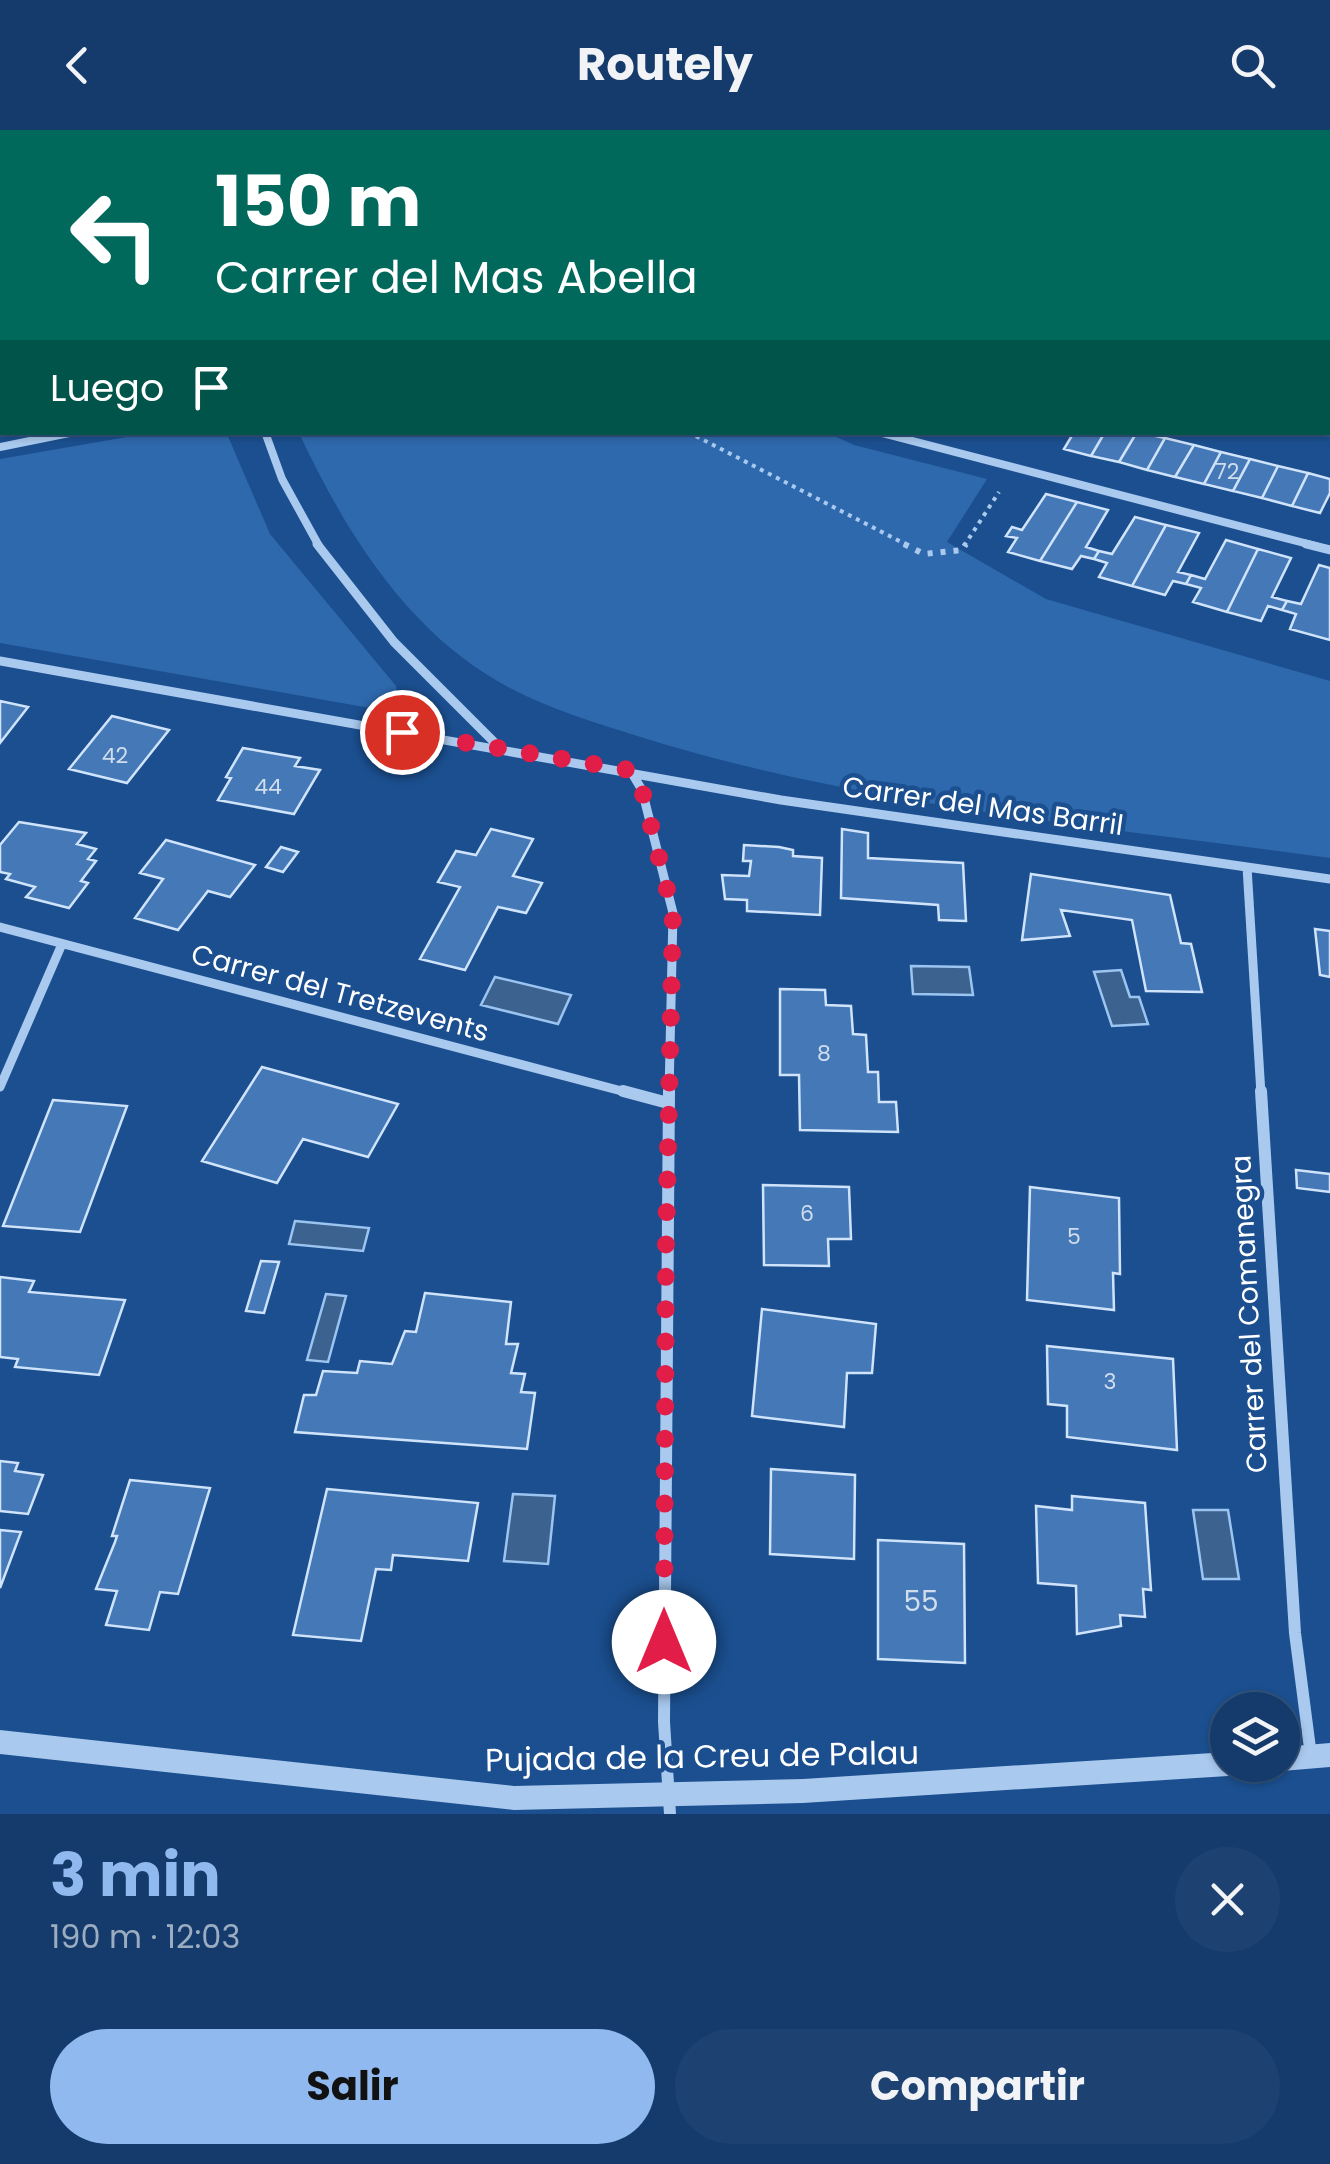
<!DOCTYPE html>
<html lang="es">
<head>
<meta charset="utf-8">
<style>
	body { margin:0; font-family:Poppins,sans-serif; background:#1d4271; color:#f1f3f6; height:100vh; display:flex; flex-direction:column; font-size:38px; white-space:nowrap }
	* { box-sizing:border-box; margin:0 }
	p { font-size:32px; color:#9dadc1 }
	.icon { flex:none; width:55px; height:55px; fill:none; stroke:currentColor; stroke-width:2; stroke-linecap:round; stroke-linejoin:round }
	.map { position:relative; height:1684px; overflow:hidden }
	.side { display:flex; flex-direction:column; background:#143b6b; flex:1 }
	.side>* { flex:none }
	.hud { position:absolute; left:0px; top:0px; width:1330px; height:305px; box-shadow:0 2px 8px #0004,0 0 0 2px #33557e; background:#00695c; color:#fff; overflow:hidden }
	.tools { position:absolute; left:1210px; top:1562px; display:grid; gap:20px }
	.tools a { display:grid; place-items:center; width:90px; height:90px; border-radius:50%; background:#143b6b; box-shadow:0 2px 8px #0004,0 0 0 2px #33557e; font-size:50px }
	.pin { position:absolute; display:grid; place-items:center; width:85px; height:85px; color:#fff; margin:-42px; border:5px solid #fff; border-radius:50%; box-shadow:0 2px 10px #0007 }
	.me { position:absolute; width:110px; margin:-55px; rotate:0deg; stroke-linejoin:round; filter:drop-shadow(0 0 8px #0008) }
	.turn { display:flex; align-items:center; gap:35px; height:210px; padding:0 50px; font-size:45px }
	.turn .icon { width:130px; height:130px; stroke-width:2.5 }
	.turn b { display:block; font-size:70px; line-height:85px }
	.then { display:flex; align-items:center; height:95px; padding:0 50px; background:#0003; gap:20px; font-size:38px }
	.round { display:grid; place-items:center; flex:none; width:105px; height:105px; border-radius:52px; background:#1d4271 }
	.overview { display:flex; align-items:center; justify-content:space-between; height:170px; padding:0 50px }
	h1 { font-size:60px; font-weight:700; line-height:75px; color:#90b9f0 }
	.cta { display:flex; gap:20px; margin-top:auto; padding:20px 50px }
	.cta a { flex:1; height:115px; border-radius:60px; background:#90b9f0; color:#111; font-size:40px; font-weight:700; line-height:115px; text-align:center }
	.cta a+a { background:#1d4271; color:#f1f3f6 }
	header { display:flex; justify-content:space-between; align-items:center; height:130px; padding:0 50px; background:#143b6b; font-size:45px; font-weight:700 }
	.map>svg:first-child { display:block }
</style>
</head>
<body>
<header><svg class="icon" aria-label="back" viewBox="0 0 24 24"><path d="M15 5l-7 7 7 7"/></svg>Routely<svg class="icon" aria-label="search" viewBox="0 0 24 24"><circle cx="10" cy="10" r="6"/><path d="M15 15l6 6"/></svg></header>
<div class="map">
<svg width="1330" height="1684" viewBox="0 0 1330 1684">
	<rect width="100%" height="100%" fill="#1b4f8f"/>
	<!-- green -->
	<path fill="#2e69ad" d="M0,0H464L2,2L0,100Z
		M767,0H1330V129L1328,2Z
		M150,303L227,304L270,404L396,556L397,573L370,578L0,513V329Z
		M299,303H828L854,315L987,349L947,412L1046,469L1330,551V728C1105,697 864,676 647,609C593,592 533,575 486,544C399,489 341,393 299,303Z"/>
	<!-- water -->
	<path fill="#3c6290" stroke="#9cc4f0" stroke-width="2.5" d="M911,836L969,837L973,865L913,864Z
		M1121,840L1130,867H1139L1148,894L1112,896L1094,842Z
		M495,847L571,865L558,894L481,875Z
		M295,1091L369,1098L363,1121L289,1114Z
		M326,1164L346,1166L328,1232L307,1230Z
		M513,1364L555,1366L548,1434L504,1431Z
		M1193,1380H1228L1239,1449H1203Z"/>
	<!-- building -->
	<path fill="#4478b7" stroke="#cfe3fa" stroke-width="2.5" d="M1074,302H1105L1091,326L1064,319Z
		M1105,302H1137L1119,332L1091,326Z
		M1137,302L1165,308L1147,340L1119,332Z
		M1165,308L1194,315L1175,347L1147,340Z
		M1194,315L1221,322L1204,354L1175,347Z
		M1221,322L1250,329L1233,361L1204,354Z
		M1250,329L1278,336L1262,368L1233,361Z
		M1278,336L1308,343L1292,376L1262,368Z
		M1308,343L1330,349V363L1320,383L1292,376Z
		M1046,364L1077,372L1040,431L1008,422L1017,408L1006,406L1012,397L1022,400Z
		M1077,372L1108,380L1086,417L1099,421L1094,429L1081,426L1072,439L1040,431Z
		M1135,387L1166,395L1132,456L1099,447L1107,433L1094,429L1099,421L1112,424Z
		M1166,395L1199,403L1178,442L1191,445L1186,454L1173,451L1165,465L1132,456Z
		M1226,410L1258,419L1227,482L1193,472L1201,458L1186,454L1191,445L1205,449Z
		M1258,419L1291,428L1272,467L1287,471L1282,480L1268,476L1261,491L1227,482Z
		M1319,435L1330,438V510L1290,499L1296,484L1282,480L1287,471L1301,474Z
		M0,571L28,577L0,613Z
		M112,586L169,600L127,653L69,639Z
		M243,618L300,628L295,636L320,640L294,684L218,670L231,648L226,647Z
		M19,692L86,703L77,714L96,719L88,729L96,731L81,751L88,753L69,778L26,767L35,757L6,749L10,744L0,742V715Z
		M491,699L533,709L513,746L542,753L526,783L498,777L465,840L420,829L460,757L438,752L456,721L476,725Z
		M842,699L868,703V728L963,733L966,791L939,790L938,775L841,768Z
		M166,710L255,735L230,767L208,761L178,800L135,788L163,749L140,743Z
		M744,715L779,717L793,720V726L822,728L820,785L747,781V770L725,769L722,745L749,746L751,731H743Z
		M281,717L298,722L283,742L266,737Z
		M1031,744L1170,765L1181,813L1191,814L1202,862L1146,861L1132,790L1061,780L1070,806L1022,810Z
		M1315,799L1330,801V847L1320,845Z
		M780,859L825,860L826,875L851,876L853,904L866,905L868,942H878L879,972H896L898,1002L800,1000L799,945H780Z
		M262,937L398,974L368,1027L303,1009L277,1053L202,1031Z
		M53,970L127,976L80,1102L3,1096Z
		M1296,1040L1330,1044V1062L1297,1058Z
		M763,1055L849,1057L851,1109H828L829,1136L764,1135Z
		M1030,1057L1119,1068L1120,1144L1113,1143L1114,1180L1027,1170Z
		M261,1131L279,1132L264,1183L246,1181Z
		M0,1147L34,1151L29,1162L125,1170L99,1245L15,1237L18,1229L0,1227Z
		M425,1163L511,1172L506,1214H518L511,1243L525,1244L521,1262L535,1263L527,1319L295,1302L304,1265H316L323,1241L357,1243L360,1231L392,1234L405,1201L416,1202Z
		M762,1179L876,1194L872,1243H847L844,1297L752,1286Z
		M1047,1216L1173,1229L1177,1320L1067,1307V1276L1048,1274Z
		M0,1331L18,1333L15,1341L43,1345L28,1384L0,1381Z
		M771,1339L855,1345L854,1429L770,1424Z
		M130,1350L210,1358L178,1464L160,1462L149,1500L106,1495L117,1461L96,1459L115,1412L117,1406H112Z
		M327,1359L478,1373L468,1431L393,1425L391,1440L376,1439L361,1511L293,1505Z
		M1072,1366L1145,1373L1151,1460L1143,1459L1145,1487L1120,1485L1121,1496L1077,1504L1076,1456L1038,1453L1036,1376L1072,1380Z
		M0,1400L21,1402L0,1458Z
		M878,1410L964,1414L965,1533L878,1529Z"/>
	<g fill="none" stroke-linecap="round" stroke-linejoin="round">
		<!-- path-far1 -->
		<path stroke="#a9c9ee" stroke-width="4" stroke-dasharray="4 5" stroke-linecap="butt" d="M238,0L258,2
			M762,0L774,2
			M1246,0L1266,2
			M688,302L909,416
			M964,416L999,362"/>
		<!-- path -->
		<path stroke="#a9c9ee" stroke-width="6" stroke-dasharray="5 8" stroke-linecap="butt" d="M904,414L924,424L962,420L966,414"/>
		<!-- minor-far2 -->
		<path stroke="#a9c9ee" stroke-width="8" d="M265,302L282,349L319,416
			M878,302L1316,416
			M0,317L74,302"/>
		<!-- minor-far1 -->
		<path stroke="#a9c9ee" stroke-width="9" d="M317,414L394,512L499,617
			M1306,414L1330,420
			M0,531L781,670L1330,749
			M630,640L642,660L673,783L669,964
			M1247,737L1261,964
			M0,797L633,964
			M0,957L62,814"/>
		<!-- minor -->
		<path stroke="#a9c9ee" stroke-width="12" d="M623,961L668,973
			M669,961L664,1592L670,1684
			M1261,961L1295,1503L1311,1626"/>
		<!-- tertiary -->
		<path fill="#a9c9ee" fill-rule="evenodd" d="M0,1600L514,1656L803,1649L1228,1622V1635H1240L1236,1642L1228,1646L803,1673L514,1680L0,1624Z
			M1330,1613V1637L1282,1641L1273,1635H1282V1617Z"/>
	</g>
	<g fill="none" stroke-linecap="round" stroke-linejoin="round">
		<!-- route -->
		<path stroke="#e11d48" stroke-width="18" stroke-dasharray="0 32.4" d="M402,602L630,640L642,660L673,783L666,1113L664,1512"/>
	</g>
	<g text-anchor="middle" dominant-baseline="central" stroke-width="9" stroke-linejoin="round" paint-order="stroke">
		<!-- number labels -->
		<g font-size="22" fill="#d0dded">
			<text x="1227" y="341">72</text>
			<text x="115" y="625">42</text>
			<text x="268" y="656">44</text>
			<text x="824" y="923">8</text>
			<text x="807" y="1083">6</text>
			<text x="1074" y="1106">5</text>
			<text x="1110" y="1251">3</text>
		</g>
		<!-- street labels -->
		<g font-size="28" fill="#fff" stroke="#1b4f8f">
			<text transform="translate(983 676) rotate(8)">Carrer del Mas Barril</text>
			<text transform="translate(340 863) rotate(15)">Carrer del Tretzevents</text>
			<text transform="translate(1249 1184) rotate(-93)">Carrer del Comanegra</text>
		</g>
		<!-- near-number labels -->
		<g font-size="28" fill="#d0dded">
			<text x="921" y="1471">55</text>
		</g>
		<!-- near-street labels -->
		<g font-size="32" fill="#fff" stroke="#1b4f8f">
			<text transform="translate(702 1626) rotate(-1)">Pujada de la Creu de Palau</text>
		</g>
	</g>
</svg>
<div class="tools">
<a><svg class="icon" aria-label="layers" viewBox="0 0 24 24"><path d="M12 4l9 5-9 5-9-5zM3 14l9 5 9-5"/></svg></a>
</div>
<div class="pin" style="left:402px;top:602px;background:#d93025"><svg class="icon" aria-label="arrive" viewBox="0 0 24 24"><path d="M6 21V4h12l-3 4 3 4H6"/></svg></div>
<svg class="me" style="left:664px;top:1512px" viewBox="-20 -20 40 40"><circle r="19" fill="#fff"/><path d="M0-13L10 11 0 6-10 11z" fill="#e11d48"/></svg>
<div class="hud">
<div class="turn"><svg class="icon" aria-label="left" viewBox="0 0 24 24"><path d="M17 20v-9H6M10 6l-5 5 5 5"/></svg><div><b>150 m</b>Carrer del Mas Abella</div></div>
<div class="then">Luego<svg class="icon" aria-label="arrive" viewBox="0 0 24 24"><path d="M6 21V4h12l-3 4 3 4H6"/></svg></div>
</div>
</div>
<section class="side">
<div class="overview"><div><h1>3 min</h1><p>190 m · 12:03</p></div><a class="round"><svg class="icon" aria-label="close" viewBox="0 0 24 24"><path d="M6 6l12 12M18 6L6 18"/></svg></a></div>
<div class="cta"><a>Salir</a><a>Compartir</a></div>
</section>
</body>
</html>
